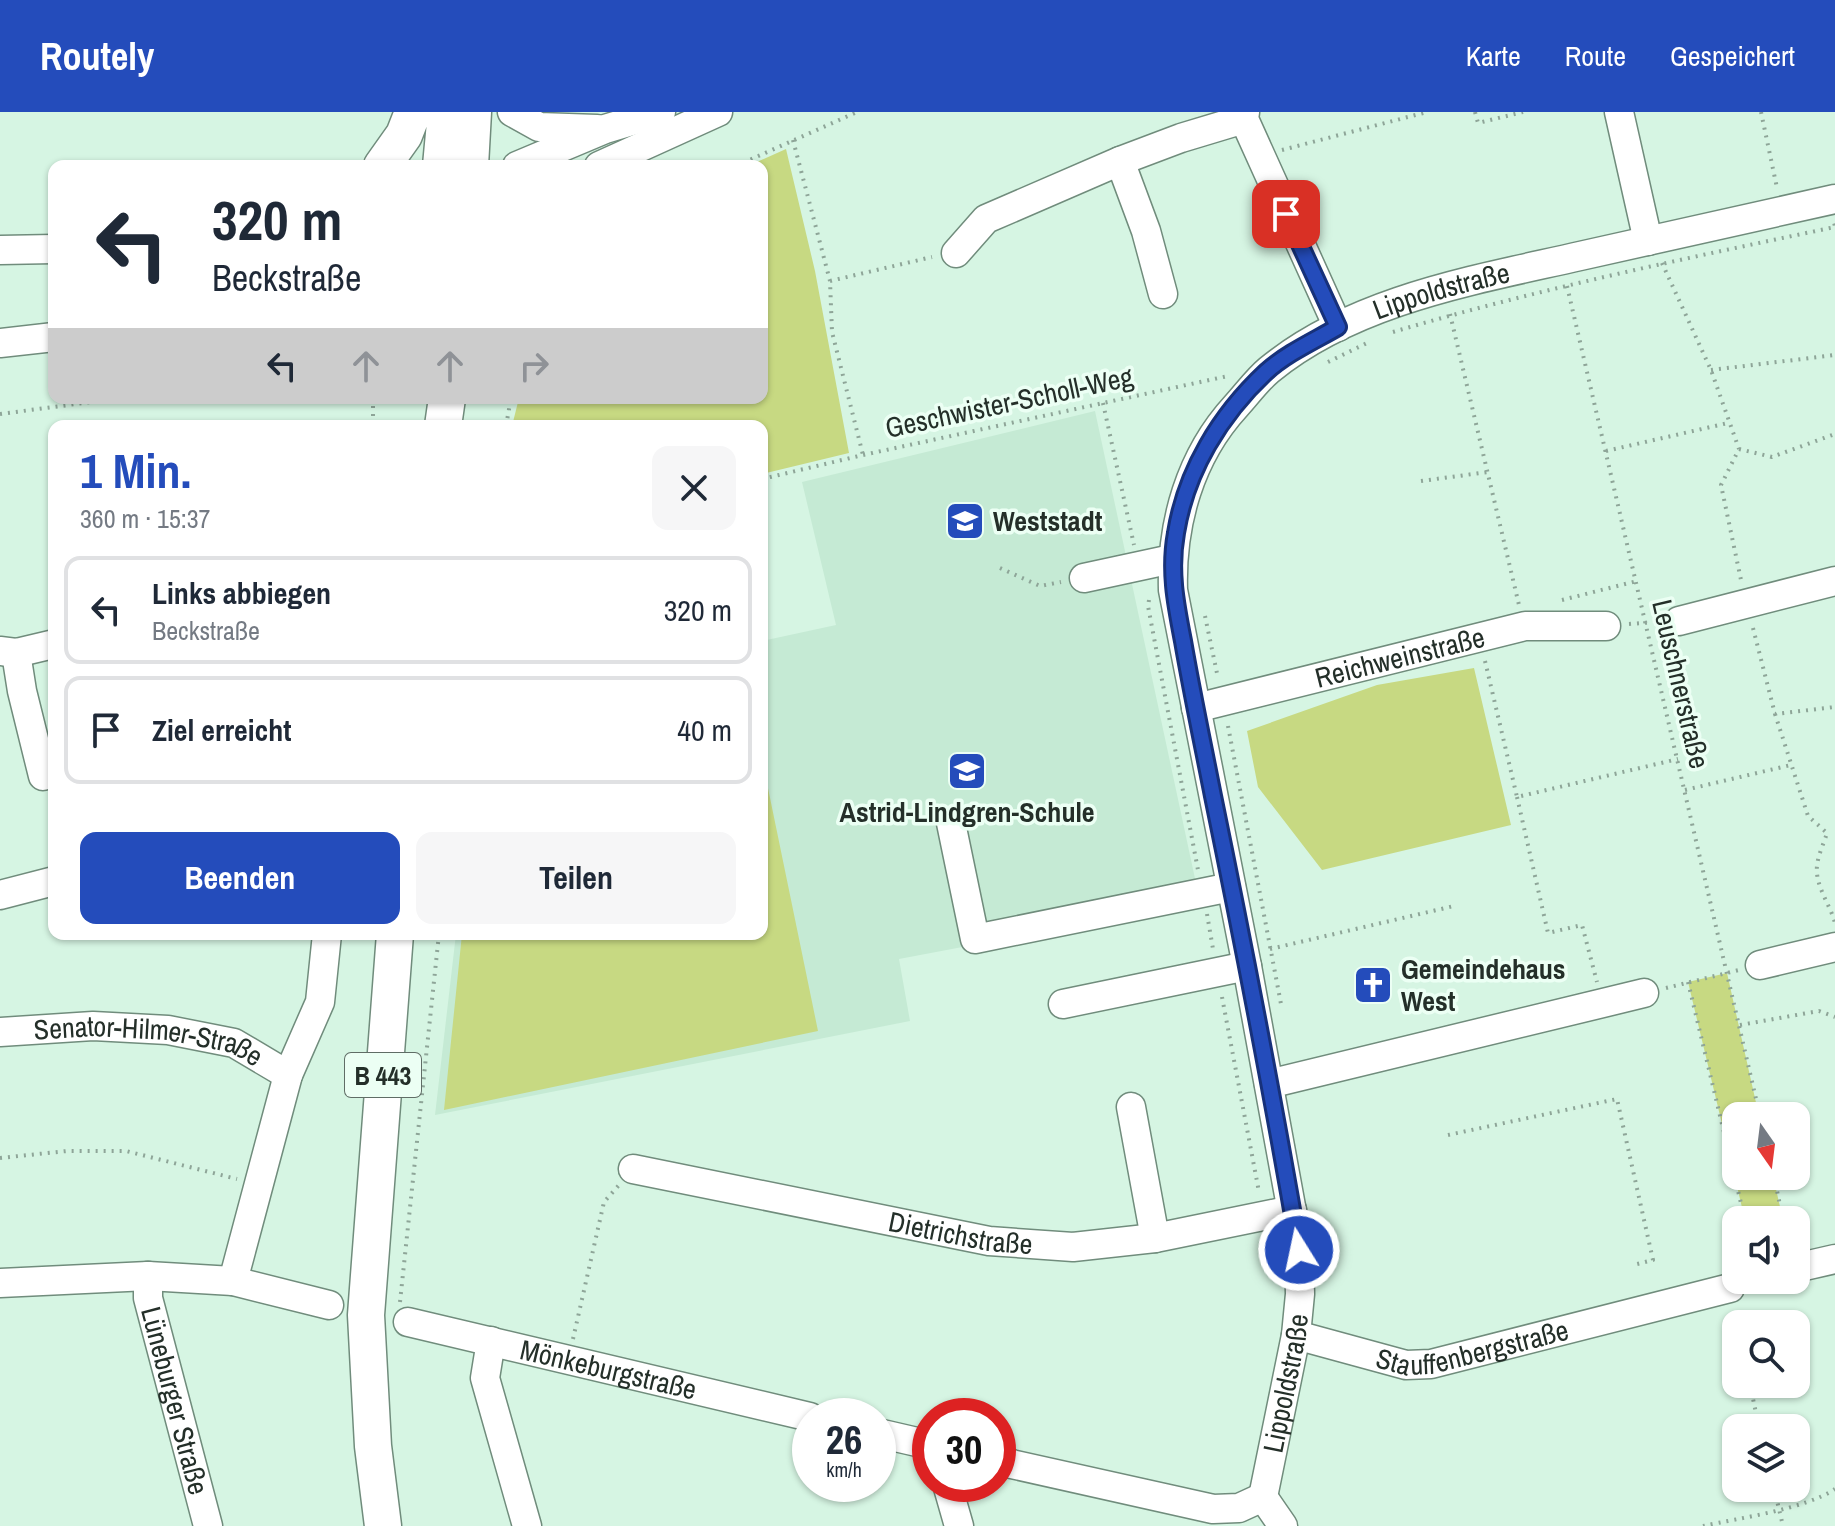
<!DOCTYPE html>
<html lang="de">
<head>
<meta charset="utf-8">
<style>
	body { margin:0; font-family:"Archivo Narrow",sans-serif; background:#f6f6f7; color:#1f2937; height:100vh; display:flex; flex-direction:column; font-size:30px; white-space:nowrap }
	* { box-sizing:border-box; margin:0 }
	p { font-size:26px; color:#747a83 }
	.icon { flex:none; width:44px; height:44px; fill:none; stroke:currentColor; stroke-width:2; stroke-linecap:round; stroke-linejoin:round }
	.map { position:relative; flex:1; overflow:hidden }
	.panel { position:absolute; left:48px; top:308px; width:720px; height:520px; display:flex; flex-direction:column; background:#fff; border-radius:16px; box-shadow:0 2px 6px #0004 }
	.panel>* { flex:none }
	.banner { position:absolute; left:48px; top:48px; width:720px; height:244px; border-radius:16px; box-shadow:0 2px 6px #0004; background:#fff; color:#1f2937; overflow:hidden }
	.needle { width:52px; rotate:166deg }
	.fabs { position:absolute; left:1722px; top:990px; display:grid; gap:16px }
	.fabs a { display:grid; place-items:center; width:88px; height:88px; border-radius:16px; background:#fff; box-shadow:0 2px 6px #0004; font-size:40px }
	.speed { position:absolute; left:792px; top:1286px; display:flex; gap:16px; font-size:40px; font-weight:700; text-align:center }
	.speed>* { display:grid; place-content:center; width:104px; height:104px; border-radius:50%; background:#fff; box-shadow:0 2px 6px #0004; line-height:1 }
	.speed small { font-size:20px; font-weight:400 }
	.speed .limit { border:12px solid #d22; background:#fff; color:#111 }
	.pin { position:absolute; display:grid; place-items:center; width:68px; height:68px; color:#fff; margin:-34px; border-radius:16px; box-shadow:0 4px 12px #0006 }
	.me { position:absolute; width:88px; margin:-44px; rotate:350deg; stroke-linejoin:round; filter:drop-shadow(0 0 6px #0008) }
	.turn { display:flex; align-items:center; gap:28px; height:168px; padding:0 32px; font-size:36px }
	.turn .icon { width:104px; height:104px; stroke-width:2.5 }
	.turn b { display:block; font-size:56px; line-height:68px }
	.lanes { display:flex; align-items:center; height:76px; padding:0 32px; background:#0003; justify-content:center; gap:40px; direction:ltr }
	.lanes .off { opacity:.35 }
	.round { display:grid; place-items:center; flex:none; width:84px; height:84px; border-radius:16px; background:#f6f6f7 }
	.headline { display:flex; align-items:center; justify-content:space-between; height:136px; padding:0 32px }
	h1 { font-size:48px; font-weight:700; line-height:60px; color:#244cbb }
	.button { display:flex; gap:16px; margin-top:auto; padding:16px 32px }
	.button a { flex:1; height:92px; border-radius:16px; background:#244cbb; color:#fff; font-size:32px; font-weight:700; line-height:92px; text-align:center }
	.button a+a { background:#f6f6f7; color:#1f2937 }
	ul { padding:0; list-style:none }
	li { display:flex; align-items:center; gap:24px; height:108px; margin:0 16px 12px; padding:0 16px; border:4px solid #e0e1e3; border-radius:16px }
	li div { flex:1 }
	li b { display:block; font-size:30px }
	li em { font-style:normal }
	header { display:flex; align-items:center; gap:48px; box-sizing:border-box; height:112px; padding:0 40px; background:#244cbb; color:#fff }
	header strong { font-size:38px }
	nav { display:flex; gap:44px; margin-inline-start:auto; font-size:28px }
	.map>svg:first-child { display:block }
</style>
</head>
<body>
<header>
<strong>Routely</strong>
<nav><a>Karte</a><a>Route</a><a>Gespeichert</a></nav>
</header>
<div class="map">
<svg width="1835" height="1414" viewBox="0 0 1835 1414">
	<rect width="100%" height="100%" fill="#d6f5e3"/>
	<!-- built -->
	<path fill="#c5ead4" d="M1095,299L1200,790L899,847L910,909L435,1003L456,822H762V529L836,513L802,370Z"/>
	<!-- green -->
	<path fill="#c7d982" d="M786,37L815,159L849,341L762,362V314H512L519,286H762V54H748Z
		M1474,556L1511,713L1322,758L1258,675L1247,619L1377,573Z
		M762,647L818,919L444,998L462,822H762Z
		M1727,861L1759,1004H1736V1064H1773L1783,1108H1745L1688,870Z"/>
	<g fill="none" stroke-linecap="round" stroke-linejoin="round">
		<!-- minor casing -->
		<g stroke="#708c7c" stroke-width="31">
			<g id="minor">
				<path d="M512,0L539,15L597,17"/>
				<path d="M1245,0L1244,7L1338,215"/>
				<path d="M1619,0L1648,129"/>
				<path d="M1120,49L1146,119L1163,182"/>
				<path d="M517,54L605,17L661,0"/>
				<path d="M599,54L718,0"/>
				<path d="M0,138L54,137"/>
				<path d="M956,141L986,107L1120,49L1181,26L1244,7"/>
				<path d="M0,231L54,225"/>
				<path d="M1084,466L1172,447"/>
				<path d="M1679,509L1835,469"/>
				<path d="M0,539L16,541L54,532"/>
				<path d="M16,541L22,579L43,664"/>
				<path id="s1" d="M1196,596L1525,514H1606"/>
				<path d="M951,711L975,827L1231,775"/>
				<path d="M0,783L54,769"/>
				<path d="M1760,853L1835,835"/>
				<path d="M1063,892L1247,854"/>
				<path id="s2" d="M0,920L93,914L168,918L234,931L288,963"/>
				<path d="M1269,972L1644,881"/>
				<path d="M1131,995L1155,1126"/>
				<path id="s3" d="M633,1057L989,1129L1073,1135L1155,1126L1292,1098"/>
				<path d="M1800,1155L1835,1147"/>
				<path id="s4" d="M148,1164V1186L208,1414"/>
				<path d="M233,1169L288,963L320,890L327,822"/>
				<path d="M0,1171L148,1164L233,1169L329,1193"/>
				<path id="s5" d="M408,1210L810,1305"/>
				<path id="s6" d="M1296,1223L1406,1253L1431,1252L1730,1176"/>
				<path d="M491,1229L485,1266L527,1414"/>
				<path d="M878,1321L930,1333"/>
				<path d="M998,1349L1213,1397L1239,1396L1263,1385L1283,1414"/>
				<path d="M947,1372L959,1414"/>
				<path id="s7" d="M1263,1385L1296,1223L1300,1182L1299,1138L1247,854L1173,478C1171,411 1190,344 1236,294C1247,282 1257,268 1269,258C1354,188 1475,168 1580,144C1665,125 1750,106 1835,87"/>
			</g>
		</g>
		<!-- major casing -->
		<g stroke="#708c7c" stroke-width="39">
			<path id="major" d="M382,54L404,23L413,0
				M441,54L446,0
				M470,54L473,0
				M443,314L447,286
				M383,1414L373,1334L366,1203L395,822"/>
		</g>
		<!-- path -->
		<path stroke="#8ea598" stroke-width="4" stroke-dasharray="2 6" stroke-linecap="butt" d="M1475,0L1478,11L1523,0
			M1761,0L1777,76
			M793,28L830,169L832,220L863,343
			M1282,38L1427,0
			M736,54L857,0
			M1662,151L1711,258L1739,337L1721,373L1741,468
			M830,169L932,145
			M1567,174L1760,1004
			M1450,202L1519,493
			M1393,220C1538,177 1687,146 1835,115L1834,110
			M1328,250L1367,231
			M1711,258L1835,243
			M373,286V314
			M1103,291L1134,433
			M0,302L122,286
			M506,314L511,286
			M1739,337L1772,345L1835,322
			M1606,339L1728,311
			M762,367L863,343L1228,264
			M1421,369L1488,360
			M1000,456L1040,474L1061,470
			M1149,488L1148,494L1198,758
			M1562,488L1637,469
			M1205,504L1218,566
			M1629,512L1656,510
			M1753,516L1775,602L1835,595
			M1485,549L1517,685L1678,647
			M1775,602L1808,704L1827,721C1824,731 1818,743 1817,754C1815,774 1830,792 1835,811
			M1228,614L1281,892
			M1685,678L1791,653
			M1517,685L1548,821L1582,813L1597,870
			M1207,802L1213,837
			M1270,837L1454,794
			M1688,870L1745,1108
			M1666,876L1739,858
			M1222,885L1259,1080
			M1740,913L1819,899L1835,905
			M1448,1023L1617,987L1653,1148L1637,1152
			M0,1046L67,1039H126L237,1067
			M1774,1064L1783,1108
			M400,1190L439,822
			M1735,1200L1737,1212
			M573,1227L604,1090L619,1073
			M1750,1272L1759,1316
			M1774,1376L1783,1414
			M1703,1414C1740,1406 1805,1397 1835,1377"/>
		<!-- minor -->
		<use href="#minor" stroke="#fff" stroke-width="28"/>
		<!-- major -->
		<use href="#major" stroke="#fff" stroke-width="36"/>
	</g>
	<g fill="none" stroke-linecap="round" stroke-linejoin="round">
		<!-- route casing -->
		<g stroke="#17317a" stroke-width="20">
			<path id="route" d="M1286,102L1338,215C1314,229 1287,241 1266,260C1220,303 1186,359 1176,421C1169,459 1176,493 1183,529C1192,581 1203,633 1213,684C1244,835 1273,986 1299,1138"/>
		</g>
		<!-- route -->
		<use href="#route" stroke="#244cbb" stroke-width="14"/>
	</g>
	<!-- icons -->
	<defs>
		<g id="school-square" transform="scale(2)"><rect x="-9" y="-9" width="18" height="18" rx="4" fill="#244cbb" stroke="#ecfff4"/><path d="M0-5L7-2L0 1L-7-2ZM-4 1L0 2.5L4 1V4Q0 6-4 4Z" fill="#fff"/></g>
		<g id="church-square" transform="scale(2)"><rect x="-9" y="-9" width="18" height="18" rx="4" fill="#244cbb" stroke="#ecfff4"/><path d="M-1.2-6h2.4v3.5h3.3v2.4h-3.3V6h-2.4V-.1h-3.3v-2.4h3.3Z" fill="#fff"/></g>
	</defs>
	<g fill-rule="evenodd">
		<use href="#school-square" x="965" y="409"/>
		<use href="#school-square" x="967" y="659"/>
		<use href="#church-square" x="1373" y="873"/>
	</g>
	<g text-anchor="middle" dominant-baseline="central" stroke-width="7" stroke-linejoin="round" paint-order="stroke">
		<!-- shield labels -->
		<rect fill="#ecfff4" stroke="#606d66" stroke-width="2" x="345" y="941" width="76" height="44" rx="6"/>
		<g font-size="26" font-weight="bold" fill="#242f29">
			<text x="383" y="963">B 443</text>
		</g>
		<!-- street labels -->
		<g font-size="28" fill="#242f29" stroke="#ecfff4">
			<text stroke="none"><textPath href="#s7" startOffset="1362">Lippoldstraße</textPath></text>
			<text transform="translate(1009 290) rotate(-12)">Geschwister-Scholl-Weg</text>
			<text stroke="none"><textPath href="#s1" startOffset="210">Reichweinstraße</textPath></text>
			<text transform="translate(1681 572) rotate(77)">Leuschnerstraße</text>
			<text stroke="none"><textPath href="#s2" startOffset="150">Senator-Hilmer-Straße</textPath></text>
			<text stroke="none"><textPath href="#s3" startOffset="334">Dietrichstraße</textPath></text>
			<text stroke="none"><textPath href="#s6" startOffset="182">Stauffenbergstraße</textPath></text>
			<text stroke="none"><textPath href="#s5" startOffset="206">Mönkeburgstraße</textPath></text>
			<text stroke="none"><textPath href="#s7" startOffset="116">Lippoldstraße</textPath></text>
			<text stroke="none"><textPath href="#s4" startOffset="128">Lüneburger Straße</textPath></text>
		</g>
		<!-- poi labels -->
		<g font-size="28" font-weight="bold" fill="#242f29" stroke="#ecfff4" text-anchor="start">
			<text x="993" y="409">Weststadt</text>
			<text x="967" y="700" text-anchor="middle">Astrid-Lindgren-Schule</text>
			<text x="1401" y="857">Gemeindehaus<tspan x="1401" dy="32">West</tspan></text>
		</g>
	</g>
</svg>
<div class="fabs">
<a><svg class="needle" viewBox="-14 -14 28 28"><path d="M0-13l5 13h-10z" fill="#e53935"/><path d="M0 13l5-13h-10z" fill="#747a83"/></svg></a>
<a><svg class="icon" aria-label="sound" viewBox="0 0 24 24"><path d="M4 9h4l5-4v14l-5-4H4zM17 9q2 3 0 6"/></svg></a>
<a><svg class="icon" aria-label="search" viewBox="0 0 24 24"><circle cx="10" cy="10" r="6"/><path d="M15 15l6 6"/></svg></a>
<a><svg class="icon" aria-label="layers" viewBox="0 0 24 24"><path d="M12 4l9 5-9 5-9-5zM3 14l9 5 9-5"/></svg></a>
</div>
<div class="speed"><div>26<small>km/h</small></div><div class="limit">30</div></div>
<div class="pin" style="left:1286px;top:102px;background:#d93025"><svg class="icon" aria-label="arrive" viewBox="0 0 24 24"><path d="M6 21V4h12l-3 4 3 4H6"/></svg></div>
<svg class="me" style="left:1299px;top:1138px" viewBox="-20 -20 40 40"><circle r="17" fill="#244cbb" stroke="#fff" stroke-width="3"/><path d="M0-11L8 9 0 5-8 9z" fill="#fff"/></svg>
<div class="banner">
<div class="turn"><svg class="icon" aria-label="left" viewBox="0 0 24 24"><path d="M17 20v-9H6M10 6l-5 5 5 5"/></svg><div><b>320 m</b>Beckstraße</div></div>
<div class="lanes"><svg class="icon" aria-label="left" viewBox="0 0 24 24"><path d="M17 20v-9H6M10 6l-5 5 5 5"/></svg><svg class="icon off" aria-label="ahead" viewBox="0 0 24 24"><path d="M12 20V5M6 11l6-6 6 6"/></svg><svg class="icon off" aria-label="ahead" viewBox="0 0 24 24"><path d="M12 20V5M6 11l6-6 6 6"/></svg><svg class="icon off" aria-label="right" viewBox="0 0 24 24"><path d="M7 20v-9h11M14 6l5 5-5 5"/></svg></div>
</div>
<section class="panel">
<div class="headline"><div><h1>1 Min.</h1><p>360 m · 15:37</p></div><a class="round"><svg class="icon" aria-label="close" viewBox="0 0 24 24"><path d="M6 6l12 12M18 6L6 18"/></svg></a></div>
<ul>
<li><svg class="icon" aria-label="left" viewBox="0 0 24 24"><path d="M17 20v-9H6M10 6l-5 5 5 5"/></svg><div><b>Links abbiegen</b><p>Beckstraße</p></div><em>320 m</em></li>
<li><svg class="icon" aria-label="arrive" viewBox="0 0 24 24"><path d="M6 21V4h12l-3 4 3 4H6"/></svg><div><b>Ziel erreicht</b></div><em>40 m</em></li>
</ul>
<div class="button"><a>Beenden</a><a>Teilen</a></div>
</section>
</div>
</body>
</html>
